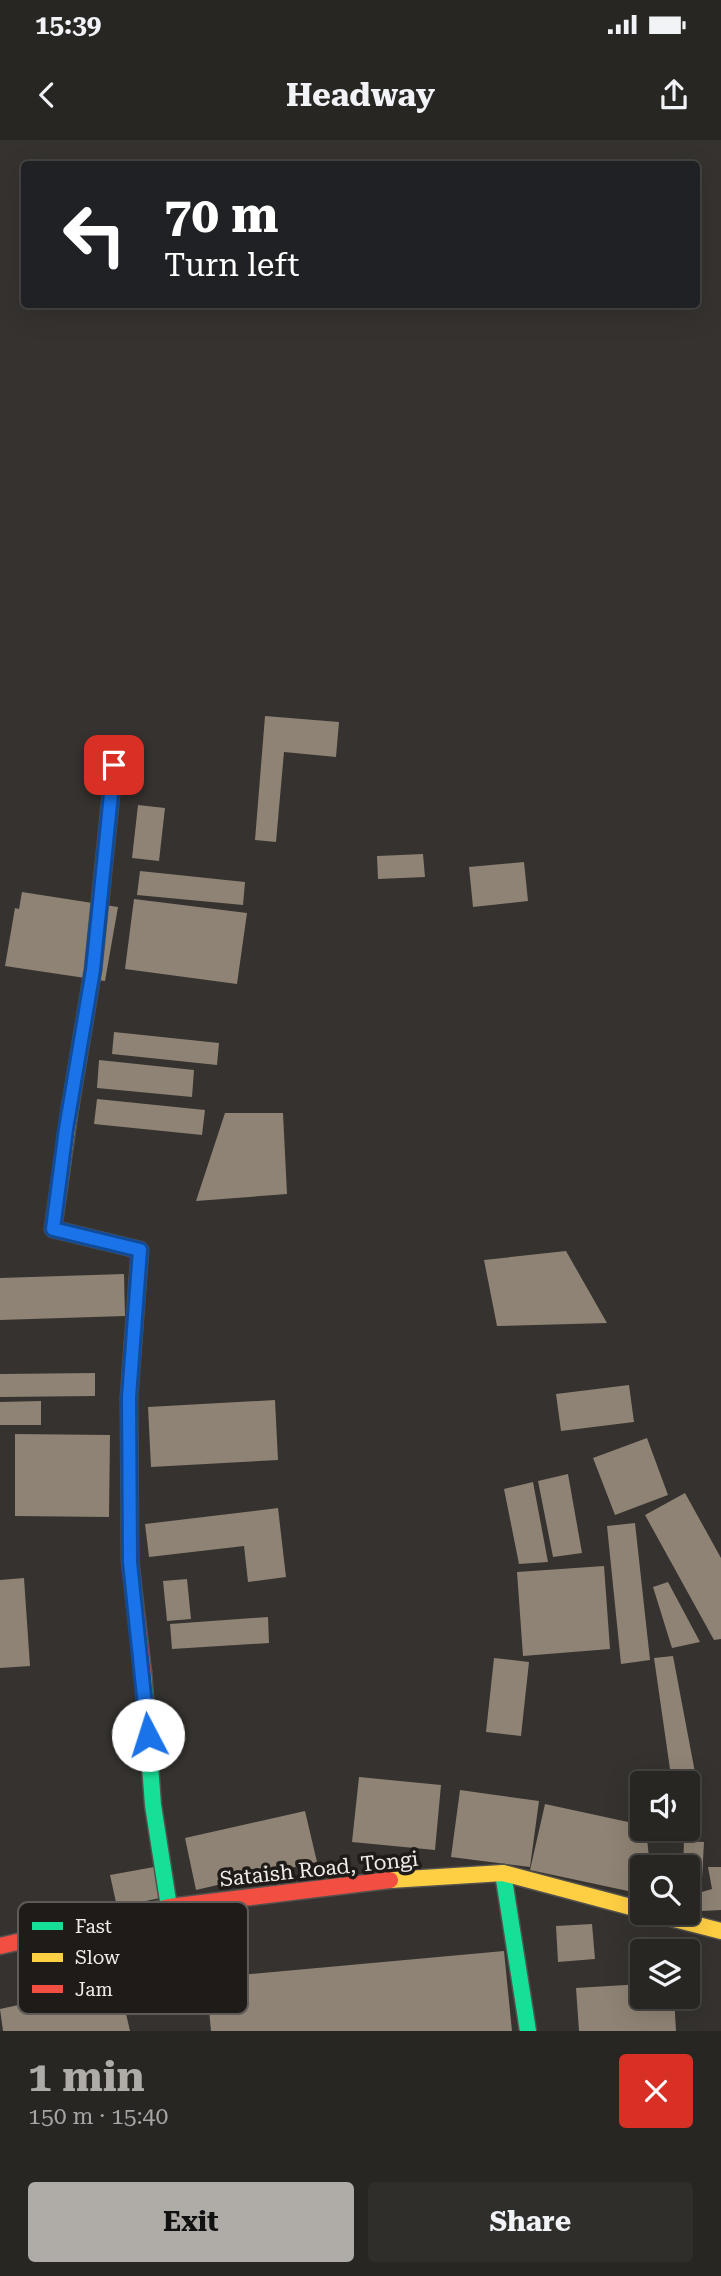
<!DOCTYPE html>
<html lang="en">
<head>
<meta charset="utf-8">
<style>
	body { margin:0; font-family:"Roboto Serif",serif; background:#302e2b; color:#f1f3f6; height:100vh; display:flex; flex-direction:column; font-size:26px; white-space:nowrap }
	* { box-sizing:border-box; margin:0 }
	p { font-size:23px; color:#a5a5a6 }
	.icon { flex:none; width:38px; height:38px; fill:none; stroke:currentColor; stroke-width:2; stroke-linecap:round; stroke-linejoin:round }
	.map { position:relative; height:1891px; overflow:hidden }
	.details { display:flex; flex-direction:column; background:#282623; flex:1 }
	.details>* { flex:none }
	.hud { position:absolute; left:21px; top:21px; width:679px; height:147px; border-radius:7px; box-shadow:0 7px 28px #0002,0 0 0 2px #444341; background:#202124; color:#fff; overflow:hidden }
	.buttons { position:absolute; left:630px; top:1631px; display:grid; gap:14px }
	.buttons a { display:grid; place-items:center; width:70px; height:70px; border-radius:7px; background:#282623; box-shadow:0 7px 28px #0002,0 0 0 2px #444341; font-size:35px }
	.pin { position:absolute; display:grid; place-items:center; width:60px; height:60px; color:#fff; margin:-30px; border-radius:14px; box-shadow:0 4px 10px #0006 }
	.me { position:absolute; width:77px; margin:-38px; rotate:355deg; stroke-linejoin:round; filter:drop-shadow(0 0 5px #0008) }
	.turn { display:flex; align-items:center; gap:24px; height:147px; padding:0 28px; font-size:32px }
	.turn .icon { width:91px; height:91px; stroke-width:2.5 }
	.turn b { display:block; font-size:49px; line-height:60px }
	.round { display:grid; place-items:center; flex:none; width:74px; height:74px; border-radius:7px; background:#302e2b }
	.head { display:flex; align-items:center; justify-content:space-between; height:119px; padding:0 28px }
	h1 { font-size:42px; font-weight:700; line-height:52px; color:#afaca8 }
	.primary-button { display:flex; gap:14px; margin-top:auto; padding:14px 28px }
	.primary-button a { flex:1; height:80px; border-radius:7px; background:#afaca8; color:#111; font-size:28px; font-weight:700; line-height:80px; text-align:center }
	.primary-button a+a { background:#302e2b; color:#f1f3f6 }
	.status { display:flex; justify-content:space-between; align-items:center; height:49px; padding:0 35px; background:#282623; direction:ltr }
	.status svg { height:19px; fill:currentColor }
	header { display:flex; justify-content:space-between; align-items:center; height:91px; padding:0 28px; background:#282623; font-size:32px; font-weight:700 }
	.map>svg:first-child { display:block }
</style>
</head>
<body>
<div class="status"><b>15:39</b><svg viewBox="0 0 49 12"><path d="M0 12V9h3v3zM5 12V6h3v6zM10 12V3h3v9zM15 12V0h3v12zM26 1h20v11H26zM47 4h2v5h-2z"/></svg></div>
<header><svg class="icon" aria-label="back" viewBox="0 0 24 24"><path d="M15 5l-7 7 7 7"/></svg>Headway<svg class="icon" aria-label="share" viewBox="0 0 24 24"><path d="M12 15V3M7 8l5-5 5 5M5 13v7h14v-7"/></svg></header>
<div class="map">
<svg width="721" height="1891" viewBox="0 0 721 1891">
	<rect width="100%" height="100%" fill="#35322f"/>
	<!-- building -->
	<path fill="#8e8374" d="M265,576L339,582L336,617L284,612L276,702L255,700Z
		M138,665L165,668L159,721L132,718Z
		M423,714L425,737L378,739L377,716Z
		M524,722L528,761L473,767L469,727Z
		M140,731L245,742L243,765L137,755Z
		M22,752L118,767L105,841L5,826L15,768L19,769Z
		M134,759L247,773L237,844L125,829Z
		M114,892L219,903L217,925L112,914Z
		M99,920L194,930L192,957L97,948Z
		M97,959L205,970L202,995L94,984Z
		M225,973H283L287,1054L196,1061Z
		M566,1111L607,1183L497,1186L484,1120Z
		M124,1134L125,1176L0,1180V1138Z
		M95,1233V1256L0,1257V1234Z
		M629,1245L634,1282L561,1291L556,1254Z
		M275,1260L278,1320L151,1327L148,1267Z
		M41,1261V1285H0V1262Z
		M15,1294L110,1295L109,1377L15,1376Z
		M647,1298L668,1355L615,1375L593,1318Z
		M568,1334L582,1413L553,1417L538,1341Z
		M533,1342L548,1422L519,1424L504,1349Z
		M685,1353L721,1418V1499L714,1500L645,1375Z
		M278,1368L286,1437L248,1442L244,1406L149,1417L145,1384Z
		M635,1383L650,1520L621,1524L607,1386Z
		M604,1426L610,1509L523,1516L517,1432Z
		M24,1438L30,1526L0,1528V1440Z
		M187,1439L191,1479L167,1481L163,1441Z
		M668,1442L700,1502L672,1508L653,1447Z
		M268,1477L269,1503L172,1509L170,1484Z
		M673,1516L700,1659L688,1660V1643H672L654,1518Z
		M494,1518L529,1522L521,1596L486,1592Z
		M359,1637L441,1645L435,1710L352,1702Z
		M460,1650L539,1661L530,1727L451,1717Z
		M545,1664L642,1685V1689H646L650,1727H642V1754L530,1730Z
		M305,1671L317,1722L196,1750L185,1698Z
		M684,1701L704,1702L702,1739L688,1738V1727H683Z
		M677,1717L678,1727H655L654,1719Z
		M154,1727L160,1758L117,1767L110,1735Z
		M708,1727H721V1770L702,1771L688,1756L712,1749Z
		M592,1784L595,1819L558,1822L556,1786Z
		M504,1811L512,1891H211L206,1838Z
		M119,1843L130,1891H3L0,1869Z
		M642,1844V1857H674L676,1891H579L576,1848Z"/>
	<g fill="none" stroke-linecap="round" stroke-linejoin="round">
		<!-- fast casing -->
		<g stroke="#53514e" stroke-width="19">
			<path id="fast" d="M70,968L93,830L114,625
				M143,1532L153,1665L169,1767
				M503,1733L528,1891"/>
		</g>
		<!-- slow casing -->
		<g stroke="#53514e" stroke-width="19">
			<path id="slow" d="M70,968L53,1089L140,1110L133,1203
				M390,1740L503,1733L642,1770
				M651,1773L721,1791"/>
		</g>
		<!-- jam casing -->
		<g stroke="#53514e" stroke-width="19">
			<path id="jam" d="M133,1203L129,1257L130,1421L143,1532
				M0,1806L169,1767L390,1740"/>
		</g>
		<!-- fast -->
		<use href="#fast" stroke="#16e098" stroke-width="16"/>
		<!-- slow -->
		<use href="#slow" stroke="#ffcf43" stroke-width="16"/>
		<!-- jam -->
		<use href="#jam" stroke="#f24e42" stroke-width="16"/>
	</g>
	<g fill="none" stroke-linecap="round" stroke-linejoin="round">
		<!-- route casing -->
		<g stroke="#114b97" stroke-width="18">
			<path id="route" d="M114,625L93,830L66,989L53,1089L140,1110L129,1257L130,1422L148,1595"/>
		</g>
		<!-- route -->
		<use href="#route" stroke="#1a73e8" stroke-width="12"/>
	</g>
	<g text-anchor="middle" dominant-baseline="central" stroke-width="7" stroke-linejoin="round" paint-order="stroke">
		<!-- street labels -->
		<g font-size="21" fill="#f0ede9" stroke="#1e1b18">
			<text transform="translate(319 1729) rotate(-6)">Sataish Road, Tongi</text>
		</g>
	</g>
	<!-- legend -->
	<rect x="18" y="1762" width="230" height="112" rx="10" fill="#1e1b18" stroke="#5d5a57" stroke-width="2"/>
	<rect x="32" y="1782" width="31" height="8" fill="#16e098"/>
	<rect x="32" y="1813" width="31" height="9" fill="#ffcf43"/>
	<rect x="32" y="1845" width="31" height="8" fill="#f24e42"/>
	<g font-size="19" fill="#f0ede9">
		<text x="75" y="1793">Fast</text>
		<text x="75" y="1824">Slow</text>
		<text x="75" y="1856">Jam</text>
	</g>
</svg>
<div class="buttons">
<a><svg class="icon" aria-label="sound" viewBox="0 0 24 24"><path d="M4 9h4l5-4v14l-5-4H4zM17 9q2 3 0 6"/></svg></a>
<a><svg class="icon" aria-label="search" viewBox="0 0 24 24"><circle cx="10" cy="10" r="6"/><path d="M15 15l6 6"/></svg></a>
<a><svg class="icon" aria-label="layers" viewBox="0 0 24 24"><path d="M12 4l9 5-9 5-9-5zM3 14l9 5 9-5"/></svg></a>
</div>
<div class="pin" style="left:114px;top:625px;background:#d93025"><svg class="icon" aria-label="arrive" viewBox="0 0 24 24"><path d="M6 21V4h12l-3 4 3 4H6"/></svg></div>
<svg class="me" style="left:148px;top:1595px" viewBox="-20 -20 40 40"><circle r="19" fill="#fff"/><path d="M0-13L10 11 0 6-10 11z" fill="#1a73e8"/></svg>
<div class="hud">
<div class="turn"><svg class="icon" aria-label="left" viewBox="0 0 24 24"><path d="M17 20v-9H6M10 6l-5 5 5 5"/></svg><div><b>70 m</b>Turn left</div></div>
</div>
</div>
<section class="details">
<div class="head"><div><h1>1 min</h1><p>150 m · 15:40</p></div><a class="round" style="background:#d93025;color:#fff"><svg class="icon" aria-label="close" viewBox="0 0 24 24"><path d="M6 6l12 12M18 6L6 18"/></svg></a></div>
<div class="primary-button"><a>Exit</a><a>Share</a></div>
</section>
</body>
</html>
